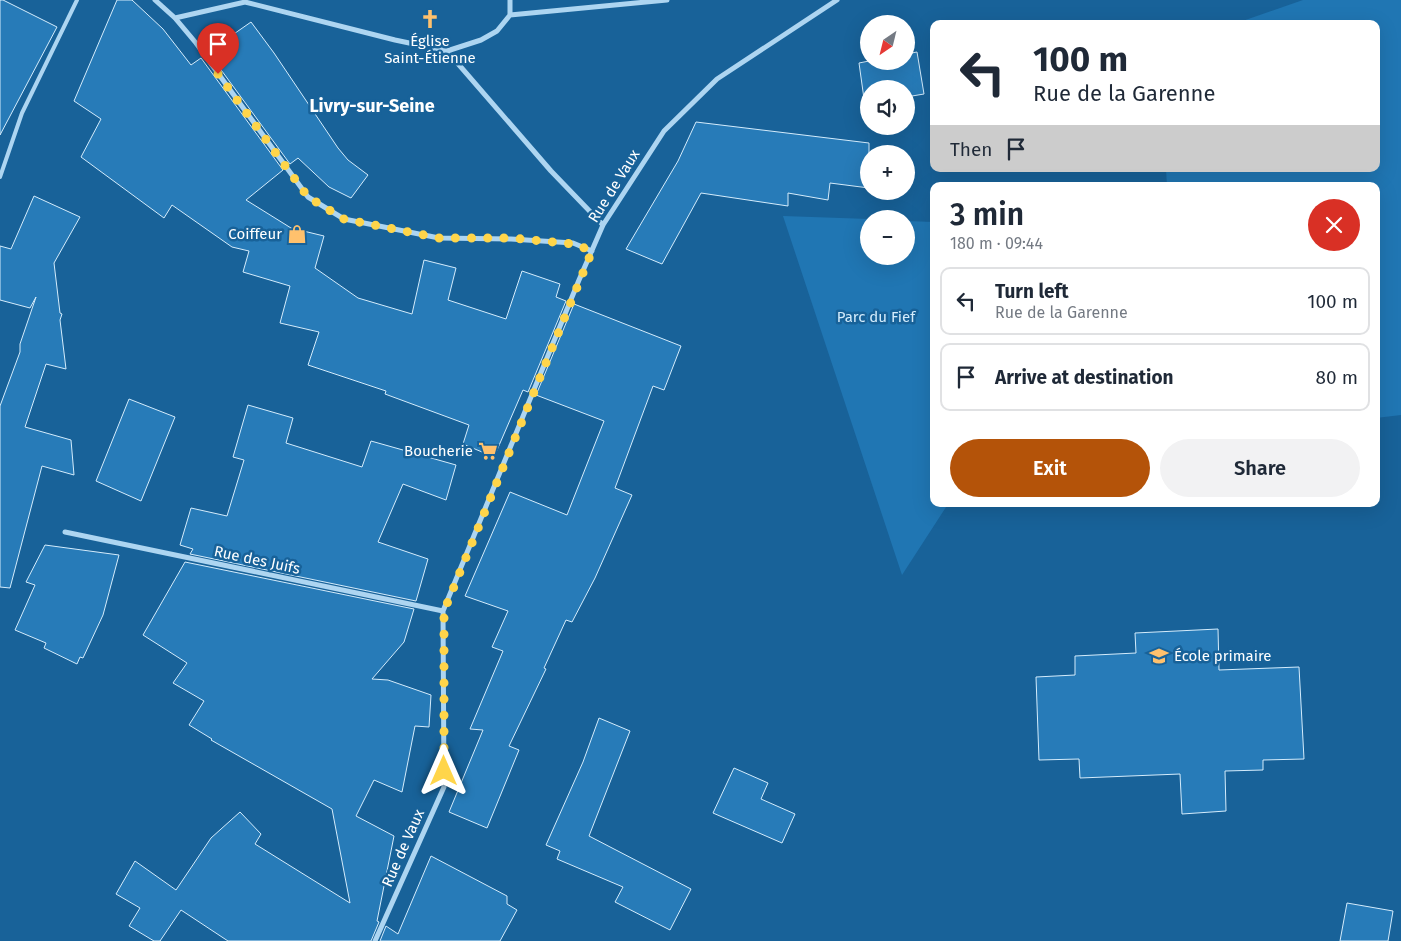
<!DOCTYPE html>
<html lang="en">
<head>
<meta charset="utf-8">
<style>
	body { margin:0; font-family:"Fira Sans",sans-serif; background:#f2f2f3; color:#1f2937; height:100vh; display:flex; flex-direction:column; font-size:19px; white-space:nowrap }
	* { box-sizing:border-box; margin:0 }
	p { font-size:16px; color:#747a83 }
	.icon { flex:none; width:28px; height:28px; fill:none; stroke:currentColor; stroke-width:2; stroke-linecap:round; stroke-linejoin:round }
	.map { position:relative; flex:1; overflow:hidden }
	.panel { position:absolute; left:930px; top:182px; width:450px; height:325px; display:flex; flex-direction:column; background:#fff; border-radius:10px; box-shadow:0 5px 20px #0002 }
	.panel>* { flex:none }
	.guide { position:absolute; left:930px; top:20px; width:450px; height:152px; border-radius:10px; box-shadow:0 5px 20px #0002; background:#fff; color:#1f2937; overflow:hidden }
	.needle { width:32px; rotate:215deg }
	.tools { position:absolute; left:860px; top:15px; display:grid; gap:10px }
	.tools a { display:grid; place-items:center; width:55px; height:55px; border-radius:50%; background:#fff; box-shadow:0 5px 20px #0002; font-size:25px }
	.pin { position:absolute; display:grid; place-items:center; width:42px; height:42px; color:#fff; margin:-51px -21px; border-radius:50% 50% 50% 0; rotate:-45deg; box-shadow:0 0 5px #0007 }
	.pin .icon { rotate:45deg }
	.me { position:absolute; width:55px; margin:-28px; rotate:0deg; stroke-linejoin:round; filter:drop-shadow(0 0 4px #0008) }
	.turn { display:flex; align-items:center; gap:18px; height:105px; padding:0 20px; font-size:22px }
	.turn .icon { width:65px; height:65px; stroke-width:2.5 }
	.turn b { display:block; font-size:35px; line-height:42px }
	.then { display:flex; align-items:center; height:48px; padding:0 20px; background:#0003; gap:10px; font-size:19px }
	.round { display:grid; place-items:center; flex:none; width:52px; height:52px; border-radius:26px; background:#f2f2f3 }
	.overview { display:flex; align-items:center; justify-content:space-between; height:85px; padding:0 20px }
	h1 { font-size:30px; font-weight:600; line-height:38px }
	.action { display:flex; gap:10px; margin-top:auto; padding:10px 20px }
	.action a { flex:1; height:58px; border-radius:30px; background:#b45309; color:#fff; font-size:20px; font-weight:600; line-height:58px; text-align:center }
	.action a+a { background:#f2f2f3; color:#1f2937 }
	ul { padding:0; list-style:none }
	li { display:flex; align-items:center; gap:15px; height:68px; margin:0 10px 8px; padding:0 10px; border:2px solid #e0e1e3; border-radius:10px }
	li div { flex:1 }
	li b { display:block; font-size:19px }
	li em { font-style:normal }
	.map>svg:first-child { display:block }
</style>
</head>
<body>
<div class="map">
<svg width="1401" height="941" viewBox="0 0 1401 941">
	<rect width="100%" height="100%" fill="#186299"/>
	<!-- green -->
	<path fill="#2076b3" d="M1303,0H1401V415L1376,418V186H1167L1166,169H1376V24H1234Z
		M783,216L869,219V256H906V221L934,222V504H948L902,575Z"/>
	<!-- building -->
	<path fill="#277bb8" stroke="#d4ecfc" d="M0,0H3L57,27L0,135Z
		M117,0H132L163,29L191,65L201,58L283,170L246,200L291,228L324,236L315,268L358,298L412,314L424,260L456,268L448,300L506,319L522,271L560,284L556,297L566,301L528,392L523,390L494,457L463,444L469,425L385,394L386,391L308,365L319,332L280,323L290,286L243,272L249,251L232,247L172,205L164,218L81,157L101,119L74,101Z
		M251,22L274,53L338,148L348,160L368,175L351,198L329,187L298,158L290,164L208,52Z
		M917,52L924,94L906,97V89H869V105L865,106L859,63L869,61H906V54Z
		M696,122L869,143V188L830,183L828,200L788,193V206L701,193L662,264L626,249L678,161Z
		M34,196L80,217L54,263L60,313L62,314L60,320L66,369L46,364L25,427L71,440L74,475L42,466L10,588L0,587V406L20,352V344L36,297L30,308L0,300V246L11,249Z
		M574,304L681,346L664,390L653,386L615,488L632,495L595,578L572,622L566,620L544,668L546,669L509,746L519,750L487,828L449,812L483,730L470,729L503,651L492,647L508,611L465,596L510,492L567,515L604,421L536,395Z
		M129,399L175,417L141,501L96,481Z
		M248,405L293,418L286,443L362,467L371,441L456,465L446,500L403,484L378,542L428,559L416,601L190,554L193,549L180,545L191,508L227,516L244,460L233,457Z
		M45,545L119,555L103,615L83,658L80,657L77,664L44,648L46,643L15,630L35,585L26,582Z
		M185,562L414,609L404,642L372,679L388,680L431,695L429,727L415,726L402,792L374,780L356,816L394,836L377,921L379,922L371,941H228L181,910L160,941H154L129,926L140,908L116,894L135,861L176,890L211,838L240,812L261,834L255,844L350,903L332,809L211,740L212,739L189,725L204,701L173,683L187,663L143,635Z
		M1218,629L1219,670L1299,667L1304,759L1263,760V770L1225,771L1226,811L1182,814L1180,774L1080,778L1079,759L1039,760L1036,677L1075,675V656L1136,653L1135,633Z
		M599,718L630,731L589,836L691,889L670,930L615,902L623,887L557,859L560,851L546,845L583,762Z
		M734,768L768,783L761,799L795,814L782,843L713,813Z
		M431,856L507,896V904L517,910L500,941H380L386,926L398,934Z
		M1347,903L1393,911L1388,941H1340Z"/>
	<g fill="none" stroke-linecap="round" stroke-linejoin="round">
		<!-- lane -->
		<path stroke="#add5f1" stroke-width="4" d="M0,177L22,113L77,0"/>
		<!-- street -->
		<path stroke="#add5f1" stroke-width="5" d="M155,0L175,18L196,43L308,197L344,219L439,238L511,239L573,243L592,251
			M510,15L667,0
			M175,18L245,2L395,40L447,51L481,40L497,31L510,15V0
			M447,51L551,171L603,225
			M65,532L443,611
			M375,941L444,787L443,611L579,280L603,225L664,131L717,79L837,0"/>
	</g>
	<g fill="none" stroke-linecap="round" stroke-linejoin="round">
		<!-- route -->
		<path stroke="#ffd54a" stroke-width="9" stroke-dasharray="0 16.2" d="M218,74L308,197L344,219L439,238H511L574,244L592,251L444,611V771"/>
	</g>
	<!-- icons -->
	<defs>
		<g id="church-bare" transform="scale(1.5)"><path d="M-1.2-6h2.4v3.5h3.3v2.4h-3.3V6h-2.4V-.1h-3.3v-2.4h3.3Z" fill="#ffc16d" stroke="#186299" stroke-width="2.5" paint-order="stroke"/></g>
		<g id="shop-bare" transform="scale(1.5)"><path d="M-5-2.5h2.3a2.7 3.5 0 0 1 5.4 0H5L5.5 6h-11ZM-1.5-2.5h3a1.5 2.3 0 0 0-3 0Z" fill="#ffc16d" stroke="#186299" stroke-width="2.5" paint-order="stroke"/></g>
		<g id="supermarket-bare" transform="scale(1.5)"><path d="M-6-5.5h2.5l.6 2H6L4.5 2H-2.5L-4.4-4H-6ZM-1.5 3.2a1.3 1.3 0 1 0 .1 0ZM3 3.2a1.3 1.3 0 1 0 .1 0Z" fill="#ffc16d" stroke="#186299" stroke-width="2.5" paint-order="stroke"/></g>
		<g id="school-bare" transform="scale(1.5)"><path d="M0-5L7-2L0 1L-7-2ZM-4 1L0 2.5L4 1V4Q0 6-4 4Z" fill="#ffc16d" stroke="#186299" stroke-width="2.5" paint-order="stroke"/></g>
	</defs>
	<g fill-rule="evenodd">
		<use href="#church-bare" x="430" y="19"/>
		<use href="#shop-bare" x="297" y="234"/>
		<use href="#supermarket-bare" x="488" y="451"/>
		<use href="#school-bare" x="1159" y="656"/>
	</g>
	<g text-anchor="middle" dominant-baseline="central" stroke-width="5" stroke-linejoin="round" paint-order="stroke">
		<!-- poi labels -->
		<g font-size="15" fill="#fff" stroke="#186299" text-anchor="end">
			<text x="430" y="41" text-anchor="middle">Église<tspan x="430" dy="17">Saint-Étienne</tspan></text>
			<text x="282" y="234">Coiffeur</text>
			<text x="473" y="451">Boucherie</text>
			<text x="1174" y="656" text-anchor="start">École primaire</text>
		</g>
		<!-- street labels -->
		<g font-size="15" fill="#fff" stroke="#186299">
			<text transform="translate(614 186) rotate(-58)">Rue de Vaux</text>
			<text transform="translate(257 560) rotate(12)">Rue des Juifs</text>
			<text transform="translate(403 848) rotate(-66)">Rue de Vaux</text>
		</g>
		<!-- park labels -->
		<g font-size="15" fill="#d4ecfc" stroke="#186299">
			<text x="876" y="317">Parc du Fief</text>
		</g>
		<!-- quarter labels -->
		<g font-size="18" font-weight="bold" fill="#fff" stroke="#186299">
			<text x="372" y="106">Livry-sur-Seine</text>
		</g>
	</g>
</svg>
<div class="tools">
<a><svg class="needle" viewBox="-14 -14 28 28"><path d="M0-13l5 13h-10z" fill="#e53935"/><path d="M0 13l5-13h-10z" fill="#747a83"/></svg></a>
<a><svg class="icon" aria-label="sound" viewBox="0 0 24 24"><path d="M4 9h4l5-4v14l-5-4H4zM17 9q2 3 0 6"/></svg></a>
<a>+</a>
<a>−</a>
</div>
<div class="pin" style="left:218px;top:74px;background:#d93025"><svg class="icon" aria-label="arrive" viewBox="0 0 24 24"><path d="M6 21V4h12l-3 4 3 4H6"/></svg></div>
<svg class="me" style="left:444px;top:771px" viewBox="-20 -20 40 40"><path d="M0-17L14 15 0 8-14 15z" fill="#ffd54a" stroke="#fff" stroke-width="4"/></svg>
<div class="guide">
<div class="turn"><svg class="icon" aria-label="left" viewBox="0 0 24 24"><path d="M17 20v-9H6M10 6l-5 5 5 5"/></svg><div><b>100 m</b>Rue de la Garenne</div></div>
<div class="then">Then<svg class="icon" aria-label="arrive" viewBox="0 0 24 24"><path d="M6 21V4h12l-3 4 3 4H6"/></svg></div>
</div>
<section class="panel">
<div class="overview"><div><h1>3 min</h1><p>180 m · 09:44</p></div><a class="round" style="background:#d93025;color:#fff"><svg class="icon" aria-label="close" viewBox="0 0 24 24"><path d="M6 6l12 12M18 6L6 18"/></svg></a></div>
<ul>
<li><svg class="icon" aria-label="left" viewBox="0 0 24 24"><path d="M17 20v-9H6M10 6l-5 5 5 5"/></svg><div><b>Turn left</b><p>Rue de la Garenne</p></div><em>100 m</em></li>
<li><svg class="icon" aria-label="arrive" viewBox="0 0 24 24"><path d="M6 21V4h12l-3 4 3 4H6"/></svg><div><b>Arrive at destination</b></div><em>80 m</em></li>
</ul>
<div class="action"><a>Exit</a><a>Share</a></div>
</section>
</div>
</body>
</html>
